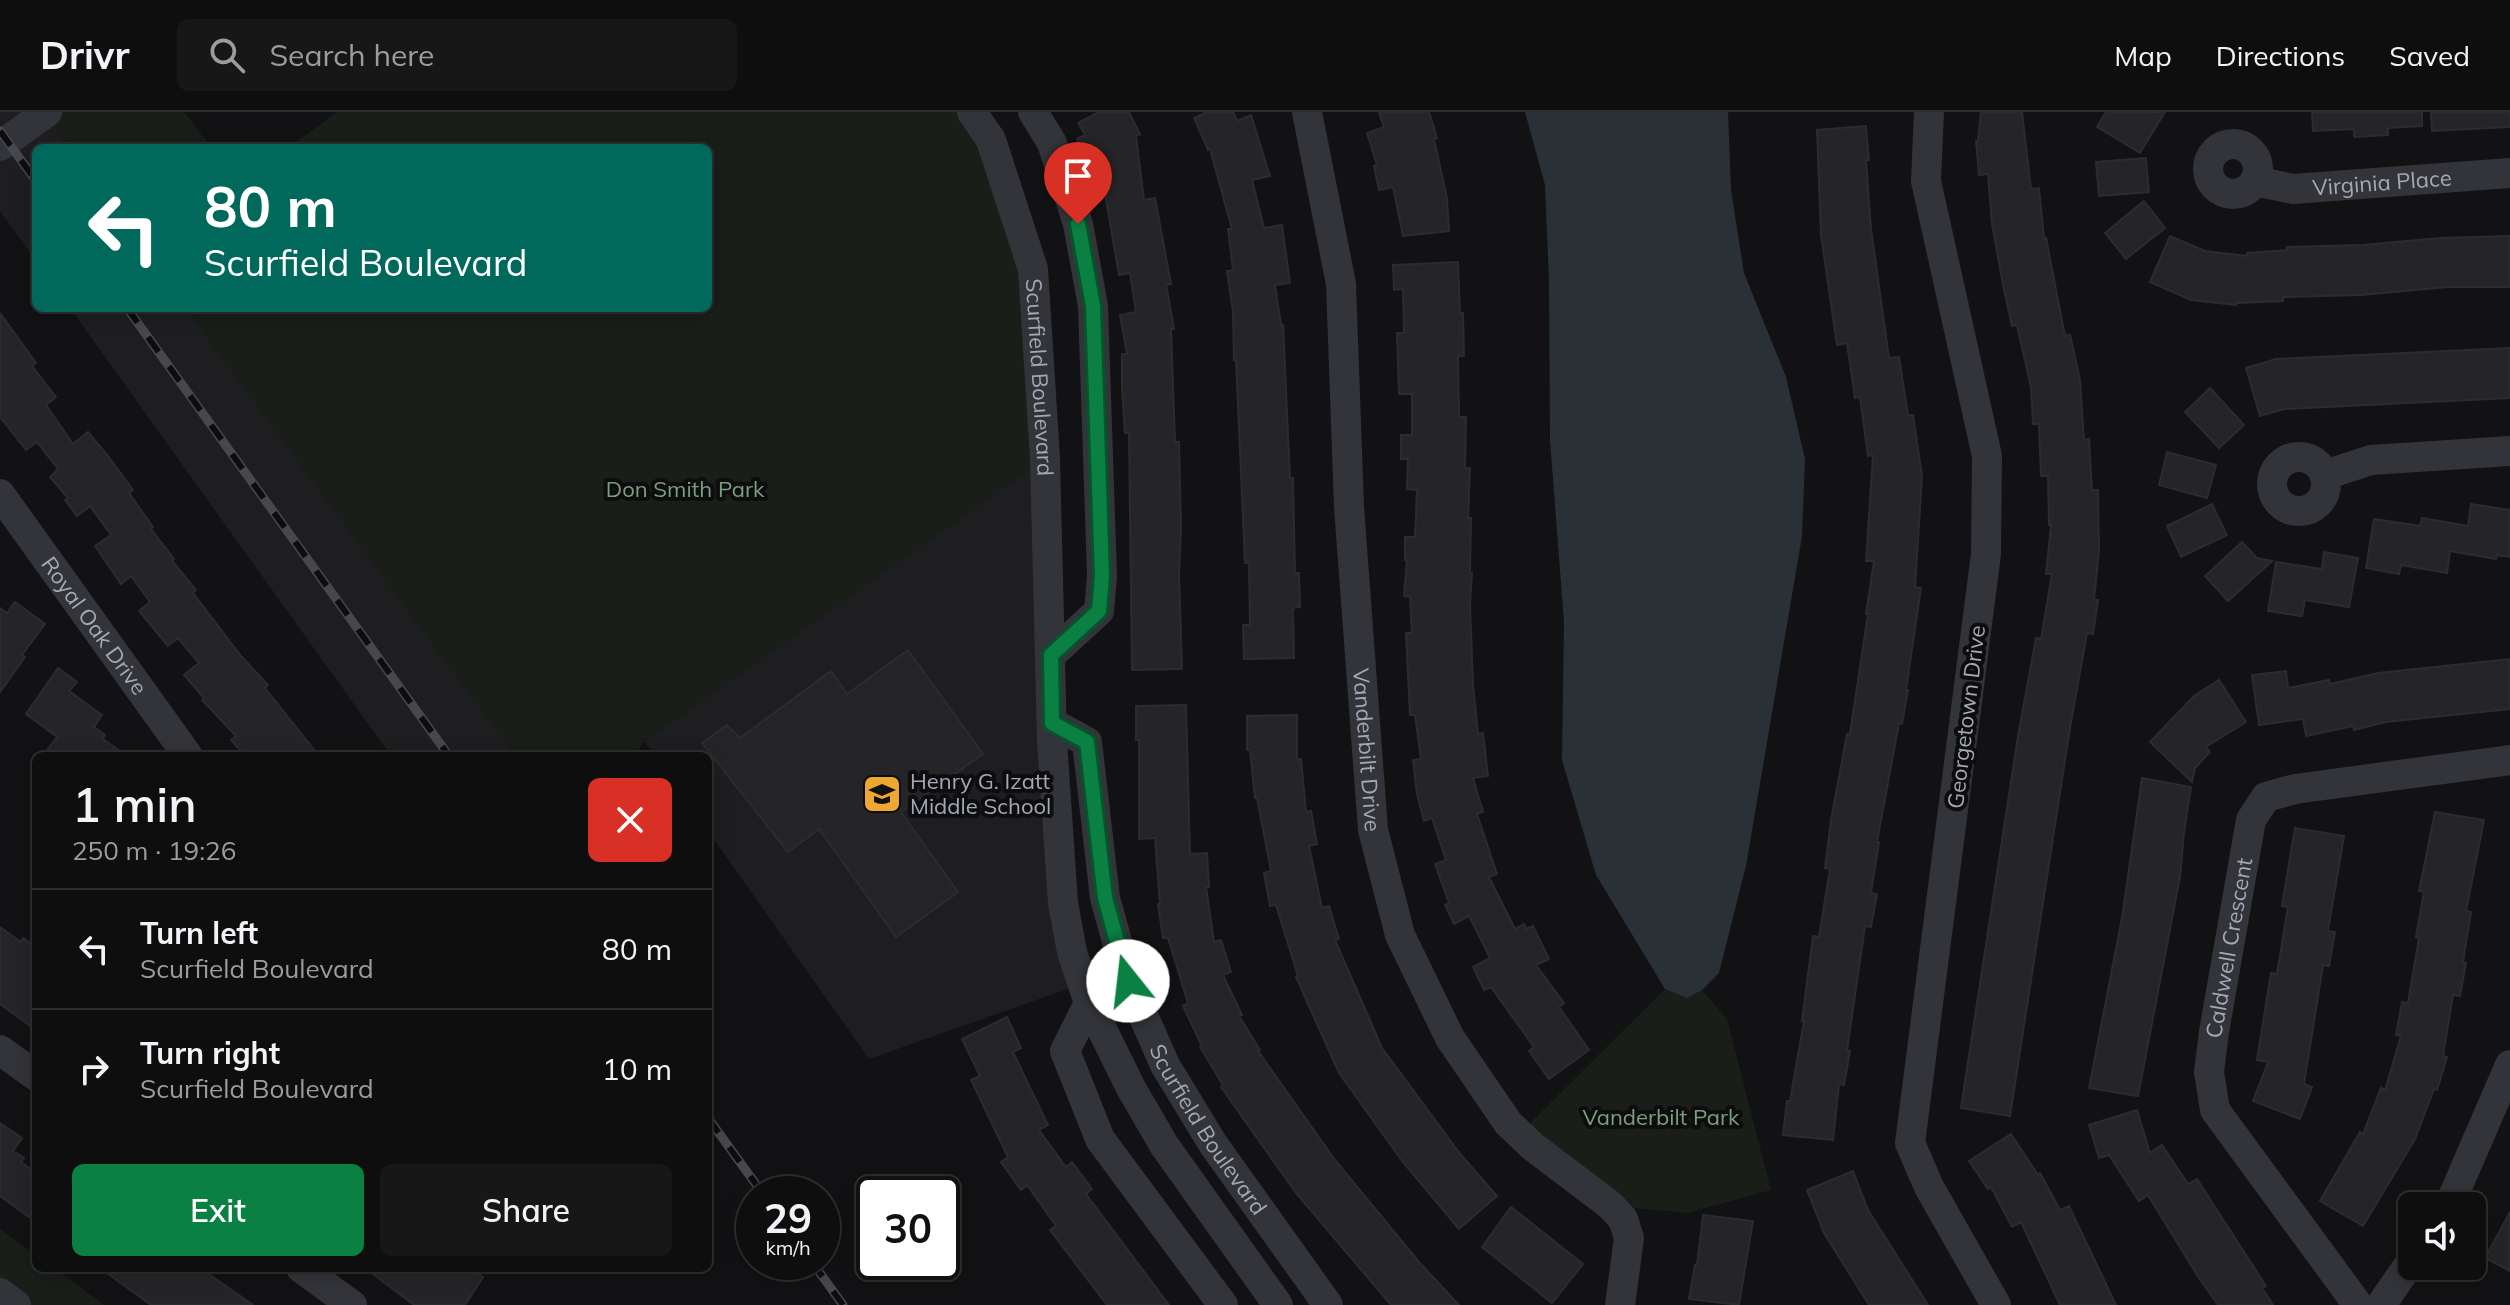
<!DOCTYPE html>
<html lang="en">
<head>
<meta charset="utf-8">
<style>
	body { margin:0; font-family:Mulish,sans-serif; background:#171718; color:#f1f3f6; height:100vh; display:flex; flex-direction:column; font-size:30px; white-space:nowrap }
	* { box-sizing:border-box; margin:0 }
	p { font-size:26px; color:#9b9c9e }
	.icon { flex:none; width:44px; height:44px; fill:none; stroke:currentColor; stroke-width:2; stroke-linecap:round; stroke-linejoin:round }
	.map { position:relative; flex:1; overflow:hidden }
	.drawer { position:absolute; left:32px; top:640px; width:680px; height:520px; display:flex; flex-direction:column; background:#0e0e0f; border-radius:12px; box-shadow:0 4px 20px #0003,0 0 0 2px #2e2e2f }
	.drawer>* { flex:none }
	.banner { position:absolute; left:32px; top:32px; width:680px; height:168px; border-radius:12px; box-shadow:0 4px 20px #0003,0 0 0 2px #2e2e2f; background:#00695c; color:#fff; overflow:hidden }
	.tools { position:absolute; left:2398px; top:1080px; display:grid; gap:16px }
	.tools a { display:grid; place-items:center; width:88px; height:88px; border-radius:12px; background:#0e0e0f; box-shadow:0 4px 20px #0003,0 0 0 2px #2e2e2f; font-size:40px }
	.speed { position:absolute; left:736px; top:1064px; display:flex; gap:16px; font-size:40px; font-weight:700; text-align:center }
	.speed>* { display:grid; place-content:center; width:104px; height:104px; border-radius:50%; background:#0e0e0f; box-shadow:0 4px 20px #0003,0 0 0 2px #2e2e2f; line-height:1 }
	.speed small { font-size:20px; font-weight:400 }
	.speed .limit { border:4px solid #111; border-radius:12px; background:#fff; color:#111 }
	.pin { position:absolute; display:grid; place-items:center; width:68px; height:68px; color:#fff; margin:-82px -34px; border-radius:50% 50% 50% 0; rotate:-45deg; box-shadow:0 0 8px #0007 }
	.pin .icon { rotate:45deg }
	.me { position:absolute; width:88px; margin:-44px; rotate:344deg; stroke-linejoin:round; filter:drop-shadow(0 0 6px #0008) }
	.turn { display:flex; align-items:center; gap:28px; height:168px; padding:0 40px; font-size:36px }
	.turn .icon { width:104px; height:104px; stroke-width:2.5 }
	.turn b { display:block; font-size:56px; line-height:68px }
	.round { display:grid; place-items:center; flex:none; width:84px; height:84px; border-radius:12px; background:#171718 }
	.headline { display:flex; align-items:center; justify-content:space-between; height:136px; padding:0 40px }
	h1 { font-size:48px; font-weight:600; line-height:60px }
	.primary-button { display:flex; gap:16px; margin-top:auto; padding:16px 40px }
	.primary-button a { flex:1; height:92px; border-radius:12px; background:#0b8043; color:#fff; font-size:32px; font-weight:600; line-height:92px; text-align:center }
	.primary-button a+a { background:#171718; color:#f1f3f6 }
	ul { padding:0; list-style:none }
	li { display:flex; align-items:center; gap:24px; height:120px; padding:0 40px; border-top:2px solid #2e2e2f }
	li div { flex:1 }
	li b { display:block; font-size:30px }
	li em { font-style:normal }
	header { display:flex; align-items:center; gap:48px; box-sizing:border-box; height:112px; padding:0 40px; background:#0e0e0f; border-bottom:2px solid #2e2e2f }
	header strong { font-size:38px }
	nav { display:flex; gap:44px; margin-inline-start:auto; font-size:28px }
	.search { width:560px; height:72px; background:#171718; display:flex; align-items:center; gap:20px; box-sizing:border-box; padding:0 28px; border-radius:12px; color:#9b9c9e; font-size:30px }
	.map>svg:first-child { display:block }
</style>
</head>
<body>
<header>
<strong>Drivr</strong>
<div class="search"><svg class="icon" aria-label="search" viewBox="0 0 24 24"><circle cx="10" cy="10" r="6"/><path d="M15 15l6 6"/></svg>Search here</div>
<nav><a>Map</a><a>Directions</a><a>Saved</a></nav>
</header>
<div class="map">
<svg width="2510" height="1193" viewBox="0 0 2510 1193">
	<rect width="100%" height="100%" fill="#121214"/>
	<!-- built -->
	<path fill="#1e1e21" d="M0,0H42L69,36H36V149L0,99Z
		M70,196H186L516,644H391Z
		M1045,346L1082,872L869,947L708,719V644H655L644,629Z"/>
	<!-- green -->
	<path fill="#191e19" d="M42,0H184L212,36H69Z
		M337,0H972L1033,157L1045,346L644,629L635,644H516L186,196H708V36H288Z
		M1665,877L1687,885L1702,878L1727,907L1771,1078L1688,1101L1633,1096L1527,1014Z
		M0,1117L36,1143V1156H54L105,1193H11L0,1185Z"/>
	<!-- water -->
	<path fill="#293137" d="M1525,0H1728L1731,78L1744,161L1786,265L1805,347L1802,424L1746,754L1719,861L1702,878L1687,886L1665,877L1596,763L1562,648L1564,510L1550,328L1549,169L1545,73Z"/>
	<!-- building -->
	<path fill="#252528" stroke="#2c2c30" stroke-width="2" d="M1099,0H1129L1140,22L1136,24L1144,88L1155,86L1171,172H1166L1174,217H1171L1175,330H1179L1181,415L1179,461L1182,557L1132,558L1129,321H1125L1122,276V242H1127L1120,203L1136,200L1130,161L1119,163L1103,70L1094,72L1092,55L1077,27L1085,23L1078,11Z
		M1207,0H1233L1237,9L1251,3L1270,64L1252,68L1264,116L1282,113L1290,171L1275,173L1281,213H1283L1290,366H1293L1295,461H1299L1300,495L1293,496L1294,546L1244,547L1243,513H1250L1249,451H1245L1236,248H1234L1233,200L1227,159L1233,158L1228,117H1232L1210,37L1208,38L1194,6Z
		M1379,0H1429L1437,26L1434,27L1447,86L1449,119L1403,124L1393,75L1379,78L1374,54L1377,53L1367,21L1384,15Z
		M1981,0H2022L2031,77L2039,76L2044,127L2046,126L2065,224L2070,223L2080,268L2084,328L2089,327L2092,378H2098L2099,439L2094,488H2098L2093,522L2087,521L2070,616L2010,1004L1961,996L2018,624L2036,526L2041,527L2052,462H2046L2051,413H2049L2048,364H2041L2039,312H2033L2031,275L2017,213L2012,214L2003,173L1992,111L1988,62L1979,63L1976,29H1978Z
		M2106,0H2165L2140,41L2097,15Z
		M2312,0H2422V14L2388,16V23L2354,25V17L2313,19Z
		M2431,0H2510V15L2432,19Z
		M1866,14L1869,48H1866L1871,117L1889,246L1899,245L1908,303H1913L1922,364L1915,475L1921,476L1906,578H1908L1902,612L1899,611L1877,730H1879L1871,781L1877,782L1871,815L1865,814L1847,939H1850L1844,973L1839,972L1833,1028L1783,1023L1787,989H1790L1804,909H1802L1813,824L1819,825L1830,757L1825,756L1831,708L1847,622H1850L1868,502H1866L1874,449H1866L1873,343L1868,344L1860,285L1855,286L1847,231L1837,233L1821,123L1817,18Z
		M2146,46L2149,80L2099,84L2096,50Z
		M2144,89L2165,116L2126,147L2105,121Z
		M2170,124L2205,139L2247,144V141L2287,138V135L2363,133L2440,126L2510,124V175H2448L2361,183L2283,185V189L2237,191L2236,193L2191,188L2150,170Z
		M1458,150L1460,201H1463L1464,244H1458L1459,305H1466L1465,356H1470L1468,406H1471L1470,461H1472L1470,493L1473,572L1478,622L1483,621L1488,664L1473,666L1483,700L1477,702L1497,762L1489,765L1515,817L1524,812L1526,817L1533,814L1549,847L1536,853L1564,891L1559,895L1589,938L1549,967L1529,939L1534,935L1491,875L1484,878L1473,855L1490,846L1469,804L1454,812L1445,793L1449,791L1435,752L1446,748L1432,706L1424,709L1417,682L1413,648L1421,647L1415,603H1410L1406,521H1412L1410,485L1404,484L1407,448H1405V425H1415L1417,378L1407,377L1408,347H1401V323H1412V282H1399L1397,221H1404L1403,177L1394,178L1393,153Z
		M0,201L36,251L32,254L56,285L46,293L73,332L88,320L108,344L133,378L129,381L153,415L151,417L174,447L172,449L196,478L193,481L241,544L268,573L265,576L319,644H245L231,628L236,624L202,588L204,586L184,563L199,551L178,526L168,534L139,499L150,490L131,464L121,472L95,434L111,423L90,394L77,404L65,388L68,386L50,365L58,357L37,330L26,338L0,305Z
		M2510,236V286L2284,297L2260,304L2246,256L2276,247Z
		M2210,276L2244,313L2219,336L2185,300Z
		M2167,340L2216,353L2207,386L2159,373Z
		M2212,392L2227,423L2181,445L2167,414Z
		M2471,392L2510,398V445L2497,443L2496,447L2450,439L2447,461L2401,453L2399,462L2366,456L2374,407L2420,414L2422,406L2468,414Z
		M2242,430L2257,446L2272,449L2228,489L2205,464Z
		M2324,440L2358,446L2349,495L2305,488L2302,504L2268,499L2276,450L2322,457Z
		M15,490L45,512L22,543L25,545L0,580V496L7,501Z
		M908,538L983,642L901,700L958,780L896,825L819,717L788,740L702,631L727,613L740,626L831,559L847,582Z
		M2510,547V597L2386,610L2354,618L2353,614L2306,624L2303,607L2259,613L2252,563L2286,559L2288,576L2329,568L2330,572L2378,561Z
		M58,556L77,570L69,579L102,603L94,615L105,623L103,627L127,644H58L48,637L57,625L26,602Z
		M2219,568L2246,610L2206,635L2210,640L2195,656L2192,670L2150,630L2194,584Z
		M1186,593L1190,742L1207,741L1209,775H1206L1214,830L1221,828L1231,860L1223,863L1242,903L1239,904L1260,938L1258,939L1335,1048L1419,1150L1459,1193H1391L1296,1081L1221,975L1223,973L1200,935L1202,934L1183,894L1188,891L1168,826H1163L1158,792H1160L1155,726L1139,727V628H1136V594Z
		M1297,603V647H1301L1306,700L1311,699L1317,732L1309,734L1322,796L1329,794L1339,827L1335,828L1382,936L1461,1043L1497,1084L1459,1117L1402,1049L1339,961L1296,865L1298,864L1276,793L1270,794L1264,761L1271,759L1257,686H1255L1250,638H1247V604Z
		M2142,666L2191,675L2184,720L2180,765L2138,984L2089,976L2122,806Z
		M2435,700L2484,708L2466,799L2471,800L2463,850L2466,851L2460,884L2453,883L2443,944L2447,945L2437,978L2434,977L2415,1027L2363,1114L2320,1089L2360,1020L2363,1022L2381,976L2385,978L2401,924L2396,923L2402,890L2408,891L2419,826L2416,825L2424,780L2419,779Z
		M2295,716L2344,724L2328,819L2335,820L2329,854L2323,853L2304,972L2312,975L2300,1007L2253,989L2268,950L2257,948L2271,861L2277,862L2288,795L2282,794Z
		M0,815L21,830L23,826L36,835V918L0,892Z
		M1007,905L1021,936L1013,940L1048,1013L1039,1018L1066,1055L1072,1050L1092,1077L1086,1082L1169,1193H1107L1050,1118L1056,1114L1027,1073L1021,1078L1001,1050L1008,1045L971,968L980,964L962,927Z
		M2137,998L2150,1041L2162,1033L2188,1072L2197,1067L2266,1174L2262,1176L2273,1193H2218L2197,1163L2148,1083L2139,1089L2109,1043L2099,1046L2089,1013Z
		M0,1011L22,1026L13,1039L24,1046L21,1050L36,1061V1096L29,1105L0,1084Z
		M2011,1022L2038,1063L2040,1061L2060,1098L2069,1094L2116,1193H2060L2021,1110L2012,1115L1991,1075L1988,1077L1969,1049Z
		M1853,1059L1868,1098L1928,1193H1869L1824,1121L1807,1078Z
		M1511,1095L1583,1152L1552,1191L1482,1135Z
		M2510,1100V1159L2485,1146Z
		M1703,1103L1753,1109L1739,1193L1689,1187L1695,1153H1697Z
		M100,1156H200L253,1193H151Z
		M365,1156H469L483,1165L465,1193H414Z"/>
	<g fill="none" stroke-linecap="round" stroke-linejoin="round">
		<!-- minor -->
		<g stroke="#333439" stroke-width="30">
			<path id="s1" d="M972,0L991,28L1033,157L1045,346L1052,629L1063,791L1072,840L1089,891L1131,976L1164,1033L1278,1193"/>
			<path d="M1033,0L1052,31L1078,112L1093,194L1102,464L1099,499L1051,543"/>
			<path id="s2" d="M1307,0L1341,172L1349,395L1373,718L1400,823L1450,926L1508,1011L1532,1034L1610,1093L1623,1107L1629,1126L1620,1193"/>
			<path d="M1929,0L1926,69L1987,344L1986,442L1910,1031L1929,1075L1996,1193"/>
			<circle cx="2233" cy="57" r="25"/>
			<path d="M0,34L47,0"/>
			<path id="s3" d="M2255,69L2293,77L2510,61"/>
			<circle cx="2299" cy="372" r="27"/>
			<path d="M2325,363L2371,348L2510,339"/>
			<path id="s4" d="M0,382L188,644"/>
			<path id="s5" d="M1052,611L1087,630L1105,786L1128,869L1165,953L1213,1032L1328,1193"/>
			<path d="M1089,891L1065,939L1100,1027L1223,1193"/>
			<path d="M0,938L36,964"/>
			<path d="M2449,1094L2510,953"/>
			<path d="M301,1156L352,1193"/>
			<path d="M0,1181L16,1193"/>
			<path id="s6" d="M2358,1193L2215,998L2209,960L2214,920L2251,708L2266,685L2295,677L2510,648"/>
			<path d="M2381,1193L2412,1148"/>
		</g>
		<!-- rail casing -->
		<g stroke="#46484e" stroke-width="9">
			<path id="rail" d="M0,19L36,69
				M127,196L449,644
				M708,1006L763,1082
				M812,1150L843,1193"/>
		</g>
		<!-- rail -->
		<use href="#rail" stroke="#0d0d0f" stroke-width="6" stroke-dasharray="18" stroke-linecap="butt"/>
	</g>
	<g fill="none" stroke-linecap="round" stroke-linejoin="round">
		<!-- route casing -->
		<g stroke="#07532c" stroke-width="20">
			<path id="route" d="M1078,112L1093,194L1102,464L1099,499L1051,543L1052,611L1087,630L1105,786L1128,869"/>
		</g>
		<!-- route -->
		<use href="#route" stroke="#0b8043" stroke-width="14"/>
	</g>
	<!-- icons -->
	<defs>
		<g id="school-square" transform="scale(2)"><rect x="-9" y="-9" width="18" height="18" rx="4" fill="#eea730" stroke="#0d0d0f"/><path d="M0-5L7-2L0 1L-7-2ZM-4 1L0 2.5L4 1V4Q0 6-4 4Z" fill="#111"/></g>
	</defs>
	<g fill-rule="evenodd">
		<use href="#school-square" x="882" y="682"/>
	</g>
	<g text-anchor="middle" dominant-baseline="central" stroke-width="8" stroke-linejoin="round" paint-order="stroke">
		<!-- street labels -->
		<g font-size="22" fill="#a4a9b4" stroke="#0d0d0f">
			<text stroke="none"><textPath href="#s3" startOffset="128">Virginia Place</textPath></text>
			<text stroke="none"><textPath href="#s1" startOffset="278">Scurfield Boulevard</textPath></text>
			<text stroke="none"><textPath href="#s4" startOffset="162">Royal Oak Drive</textPath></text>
			<text transform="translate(1966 605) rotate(-83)">Georgetown Drive</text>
			<text stroke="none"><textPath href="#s2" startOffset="642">Vanderbilt Drive</textPath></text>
			<text stroke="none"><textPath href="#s6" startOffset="406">Caldwell Crescent</textPath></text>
			<text stroke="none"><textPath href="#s5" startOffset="452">Scurfield Boulevard</textPath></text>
		</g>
		<!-- park labels -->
		<g font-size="22" fill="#7b9f7c" stroke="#0d0d0f">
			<text x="685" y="377">Don Smith Park</text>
			<text x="1661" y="1005">Vanderbilt Park</text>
		</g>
		<!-- poi labels -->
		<g font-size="22" fill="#a4a9b4" stroke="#0d0d0f" text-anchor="start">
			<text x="910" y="669">Henry G. Izatt<tspan x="910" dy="25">Middle School</tspan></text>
		</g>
	</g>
</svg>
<div class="tools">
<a><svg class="icon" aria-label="sound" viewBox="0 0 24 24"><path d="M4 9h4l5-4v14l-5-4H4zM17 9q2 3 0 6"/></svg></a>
</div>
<div class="speed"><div>29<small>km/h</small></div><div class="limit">30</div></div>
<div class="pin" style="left:1078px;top:112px;background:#d93025"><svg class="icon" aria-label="arrive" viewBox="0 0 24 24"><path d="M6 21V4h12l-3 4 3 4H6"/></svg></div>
<svg class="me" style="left:1128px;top:869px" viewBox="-20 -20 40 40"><circle r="19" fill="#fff"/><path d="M0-13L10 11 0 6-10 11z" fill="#0b8043"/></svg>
<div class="banner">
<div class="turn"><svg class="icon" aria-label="left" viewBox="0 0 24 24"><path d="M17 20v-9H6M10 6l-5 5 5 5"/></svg><div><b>80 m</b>Scurfield Boulevard</div></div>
</div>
<section class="drawer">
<div class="headline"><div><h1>1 min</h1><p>250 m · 19:26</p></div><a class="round" style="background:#d93025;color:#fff"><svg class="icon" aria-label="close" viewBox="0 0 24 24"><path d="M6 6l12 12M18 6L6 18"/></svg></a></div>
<ul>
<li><svg class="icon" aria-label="left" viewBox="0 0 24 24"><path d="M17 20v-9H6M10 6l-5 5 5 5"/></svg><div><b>Turn left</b><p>Scurfield Boulevard</p></div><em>80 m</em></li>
<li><svg class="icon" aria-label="right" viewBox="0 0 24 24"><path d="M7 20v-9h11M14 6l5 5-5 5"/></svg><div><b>Turn right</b><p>Scurfield Boulevard</p></div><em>10 m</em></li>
</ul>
<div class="primary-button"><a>Exit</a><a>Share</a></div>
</section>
</div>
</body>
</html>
